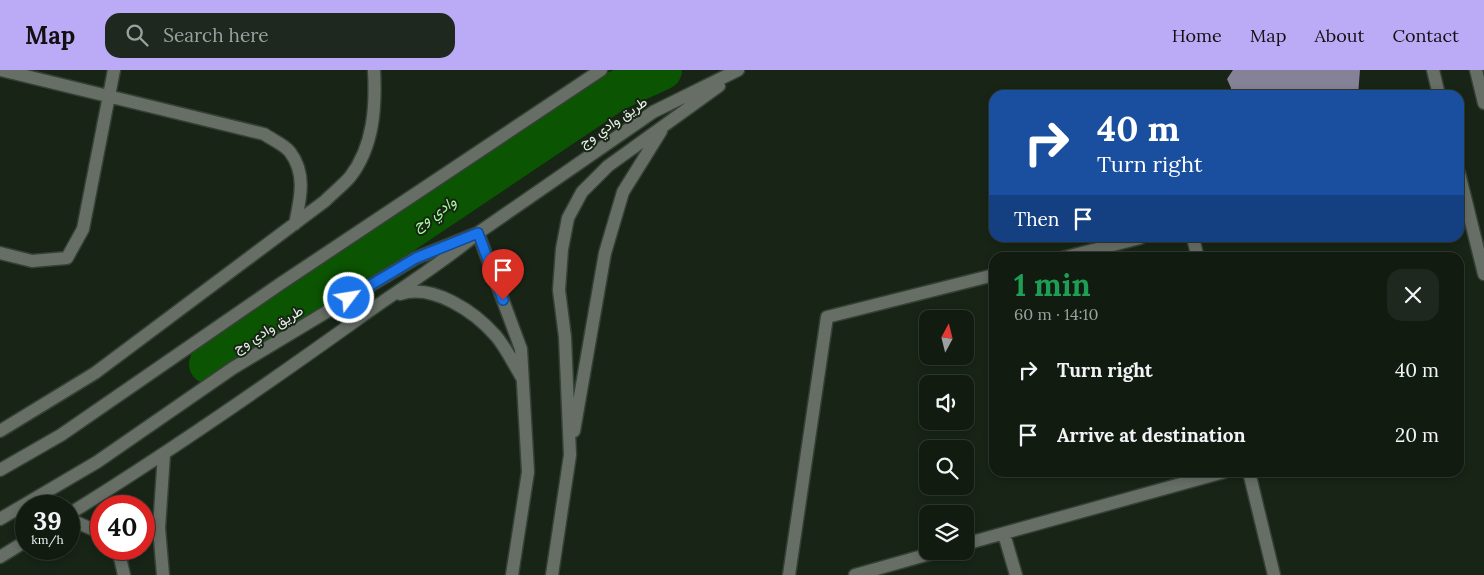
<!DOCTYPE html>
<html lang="en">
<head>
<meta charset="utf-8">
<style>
	body { margin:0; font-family:Lora,Vazirmatn,serif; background:#1e281e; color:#f1f3f6; height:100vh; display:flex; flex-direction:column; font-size:19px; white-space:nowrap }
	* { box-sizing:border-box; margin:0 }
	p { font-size:16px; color:#9ca19f }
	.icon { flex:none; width:28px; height:28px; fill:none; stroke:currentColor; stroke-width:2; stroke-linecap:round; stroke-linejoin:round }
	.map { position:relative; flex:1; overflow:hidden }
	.panel { position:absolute; left:989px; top:182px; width:475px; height:225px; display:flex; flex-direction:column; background:#111b10; border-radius:15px; box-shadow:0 2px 8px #0003,0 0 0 1px #303930 }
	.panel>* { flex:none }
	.banner { position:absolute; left:989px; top:20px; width:475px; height:152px; border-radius:15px; box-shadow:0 2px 8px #0003,0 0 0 1px #303930; background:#1a4fa0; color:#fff; overflow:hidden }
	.needle { width:32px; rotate:7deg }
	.fabs { position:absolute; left:919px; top:240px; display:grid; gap:10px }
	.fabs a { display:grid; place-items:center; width:55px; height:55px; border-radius:10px; background:#111b10; box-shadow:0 2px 8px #0003,0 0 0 1px #303930; font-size:25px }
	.speed { position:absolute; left:15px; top:425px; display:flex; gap:10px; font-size:25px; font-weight:700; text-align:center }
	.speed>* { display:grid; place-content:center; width:65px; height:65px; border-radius:50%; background:#111b10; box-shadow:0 2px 8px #0003,0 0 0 1px #303930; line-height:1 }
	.speed small { font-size:12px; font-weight:400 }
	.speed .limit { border:8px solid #d22; background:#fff; color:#111 }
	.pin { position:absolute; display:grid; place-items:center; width:42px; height:42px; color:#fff; margin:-51px -21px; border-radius:50% 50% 50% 0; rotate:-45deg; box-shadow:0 0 5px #0007 }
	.pin .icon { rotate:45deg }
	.me { position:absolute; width:55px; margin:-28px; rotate:59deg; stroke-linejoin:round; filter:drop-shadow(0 0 4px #0008) }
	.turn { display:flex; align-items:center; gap:18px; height:105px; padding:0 25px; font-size:22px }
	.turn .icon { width:65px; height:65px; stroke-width:2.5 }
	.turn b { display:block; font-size:35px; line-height:42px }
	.then { display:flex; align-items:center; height:48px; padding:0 25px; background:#0003; gap:10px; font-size:19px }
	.round { display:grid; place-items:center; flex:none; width:52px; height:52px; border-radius:15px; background:#1e281e }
	.summary { display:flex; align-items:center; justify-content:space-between; height:85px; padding:0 25px }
	h1 { font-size:30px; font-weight:700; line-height:38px; color:#1e9e55 }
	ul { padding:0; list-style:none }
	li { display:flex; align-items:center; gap:15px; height:65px; padding:0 25px }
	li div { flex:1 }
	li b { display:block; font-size:19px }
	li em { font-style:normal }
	header { display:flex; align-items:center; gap:30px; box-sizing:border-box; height:70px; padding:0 25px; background:#bbaaf6; color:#111 }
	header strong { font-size:24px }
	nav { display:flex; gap:28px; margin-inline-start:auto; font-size:18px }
	.search { width:350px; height:45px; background:#1e281e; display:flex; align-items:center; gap:12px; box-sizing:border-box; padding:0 18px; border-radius:15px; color:#9ca19f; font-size:19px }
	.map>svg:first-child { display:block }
</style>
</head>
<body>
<header>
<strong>Map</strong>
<div class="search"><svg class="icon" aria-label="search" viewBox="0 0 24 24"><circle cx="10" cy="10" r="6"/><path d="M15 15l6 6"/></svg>Search here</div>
<nav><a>Home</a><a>Map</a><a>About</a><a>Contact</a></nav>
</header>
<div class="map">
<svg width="1484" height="505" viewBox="0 0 1484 505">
	<rect width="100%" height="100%" fill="#172416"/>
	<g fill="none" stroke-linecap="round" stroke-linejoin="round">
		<!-- river -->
		<path stroke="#0b5402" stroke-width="40" d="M209,294L616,21L662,0"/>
	</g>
	<!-- building -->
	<path fill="#858196" d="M1233,0H1360L1358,25H1230L1231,18L1227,9Z"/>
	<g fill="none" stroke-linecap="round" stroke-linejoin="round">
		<!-- minor casing -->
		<g stroke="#354134" stroke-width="15">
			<path id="minor" d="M1,0L264,64C271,69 285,75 290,82C307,104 300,130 295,154
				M1433,0L1439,25
				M1476,0L1484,33
				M1459,103L1484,204
				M1193,168L1198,188
				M0,183L32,191L67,188L83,159L114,0
				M1062,188L1140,168
				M400,224C433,213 475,242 496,266C506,278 513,293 521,306
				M0,361L95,303L325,131C333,123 343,115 350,107C374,76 376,36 374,0
				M574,361L605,183L623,122L661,61
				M0,400L61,365L280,214L601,0
				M1249,402L1274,505
				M69,444C168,383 263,317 358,249C398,220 440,195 478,163L521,279L528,402L512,505
				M0,449L97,392L233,298L416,188L478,163L653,42L738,0
				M69,449L101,463
				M1004,464L1016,505
				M965,474L1224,402
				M118,479L124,505
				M0,487L26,471
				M163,505L159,458L164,384
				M552,505L570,385L565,267L559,220L562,179L568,148L582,122L608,96L719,16
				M789,505L827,247L994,205
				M855,505L940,481"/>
		</g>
		<!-- minor -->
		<use href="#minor" stroke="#676e66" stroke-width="12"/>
	</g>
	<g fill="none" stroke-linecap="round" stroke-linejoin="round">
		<!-- route casing -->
		<g stroke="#114b97" stroke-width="12">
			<path id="route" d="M349,228L416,188L478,163L503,230"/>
		</g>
		<!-- route -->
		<use href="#route" stroke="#1a73e8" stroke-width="9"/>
	</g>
	<g text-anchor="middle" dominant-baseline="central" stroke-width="4" stroke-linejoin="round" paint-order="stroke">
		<!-- street labels -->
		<g font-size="14" fill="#ebf4ea" stroke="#172416">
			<text transform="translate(613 52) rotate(-34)">طريق وادي وج</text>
			<text transform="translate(268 259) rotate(-31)">طريق وادي وج</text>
		</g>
		<!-- water labels -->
		<g font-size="15" font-style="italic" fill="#a3fc98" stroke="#172416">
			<text transform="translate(434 143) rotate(-34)">وادي وج</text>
		</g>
	</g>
</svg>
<div class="fabs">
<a><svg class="needle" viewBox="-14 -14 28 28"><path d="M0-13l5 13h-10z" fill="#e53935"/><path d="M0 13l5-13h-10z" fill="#9ca19f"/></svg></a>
<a><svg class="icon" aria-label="sound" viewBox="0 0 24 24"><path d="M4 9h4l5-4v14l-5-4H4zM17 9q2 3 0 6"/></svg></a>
<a><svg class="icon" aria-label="search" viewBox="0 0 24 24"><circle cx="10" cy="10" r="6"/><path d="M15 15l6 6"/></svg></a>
<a><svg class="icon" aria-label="layers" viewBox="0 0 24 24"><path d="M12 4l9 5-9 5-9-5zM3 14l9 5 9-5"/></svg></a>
</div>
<div class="speed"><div>39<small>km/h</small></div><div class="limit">40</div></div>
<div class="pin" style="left:503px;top:230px;background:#d93025"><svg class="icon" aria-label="arrive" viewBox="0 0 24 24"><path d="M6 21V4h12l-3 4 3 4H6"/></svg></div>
<svg class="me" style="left:349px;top:228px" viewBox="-20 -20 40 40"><circle r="17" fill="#1a73e8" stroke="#fff" stroke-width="3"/><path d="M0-11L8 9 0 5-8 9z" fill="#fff"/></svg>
<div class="banner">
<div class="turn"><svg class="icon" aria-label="right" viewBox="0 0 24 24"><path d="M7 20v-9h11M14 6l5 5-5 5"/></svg><div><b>40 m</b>Turn right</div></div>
<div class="then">Then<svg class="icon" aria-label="arrive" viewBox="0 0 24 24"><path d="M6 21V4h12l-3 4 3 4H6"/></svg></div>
</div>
<section class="panel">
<div class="summary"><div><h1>1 min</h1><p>60 m · 14:10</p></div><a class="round"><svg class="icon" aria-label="close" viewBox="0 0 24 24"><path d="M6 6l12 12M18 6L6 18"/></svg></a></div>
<ul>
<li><svg class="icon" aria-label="right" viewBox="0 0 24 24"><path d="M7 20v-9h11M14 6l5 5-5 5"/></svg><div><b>Turn right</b></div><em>40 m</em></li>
<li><svg class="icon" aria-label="arrive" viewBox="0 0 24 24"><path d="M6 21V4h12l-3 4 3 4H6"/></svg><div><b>Arrive at destination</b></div><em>20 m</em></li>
</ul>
</section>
</div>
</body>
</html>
